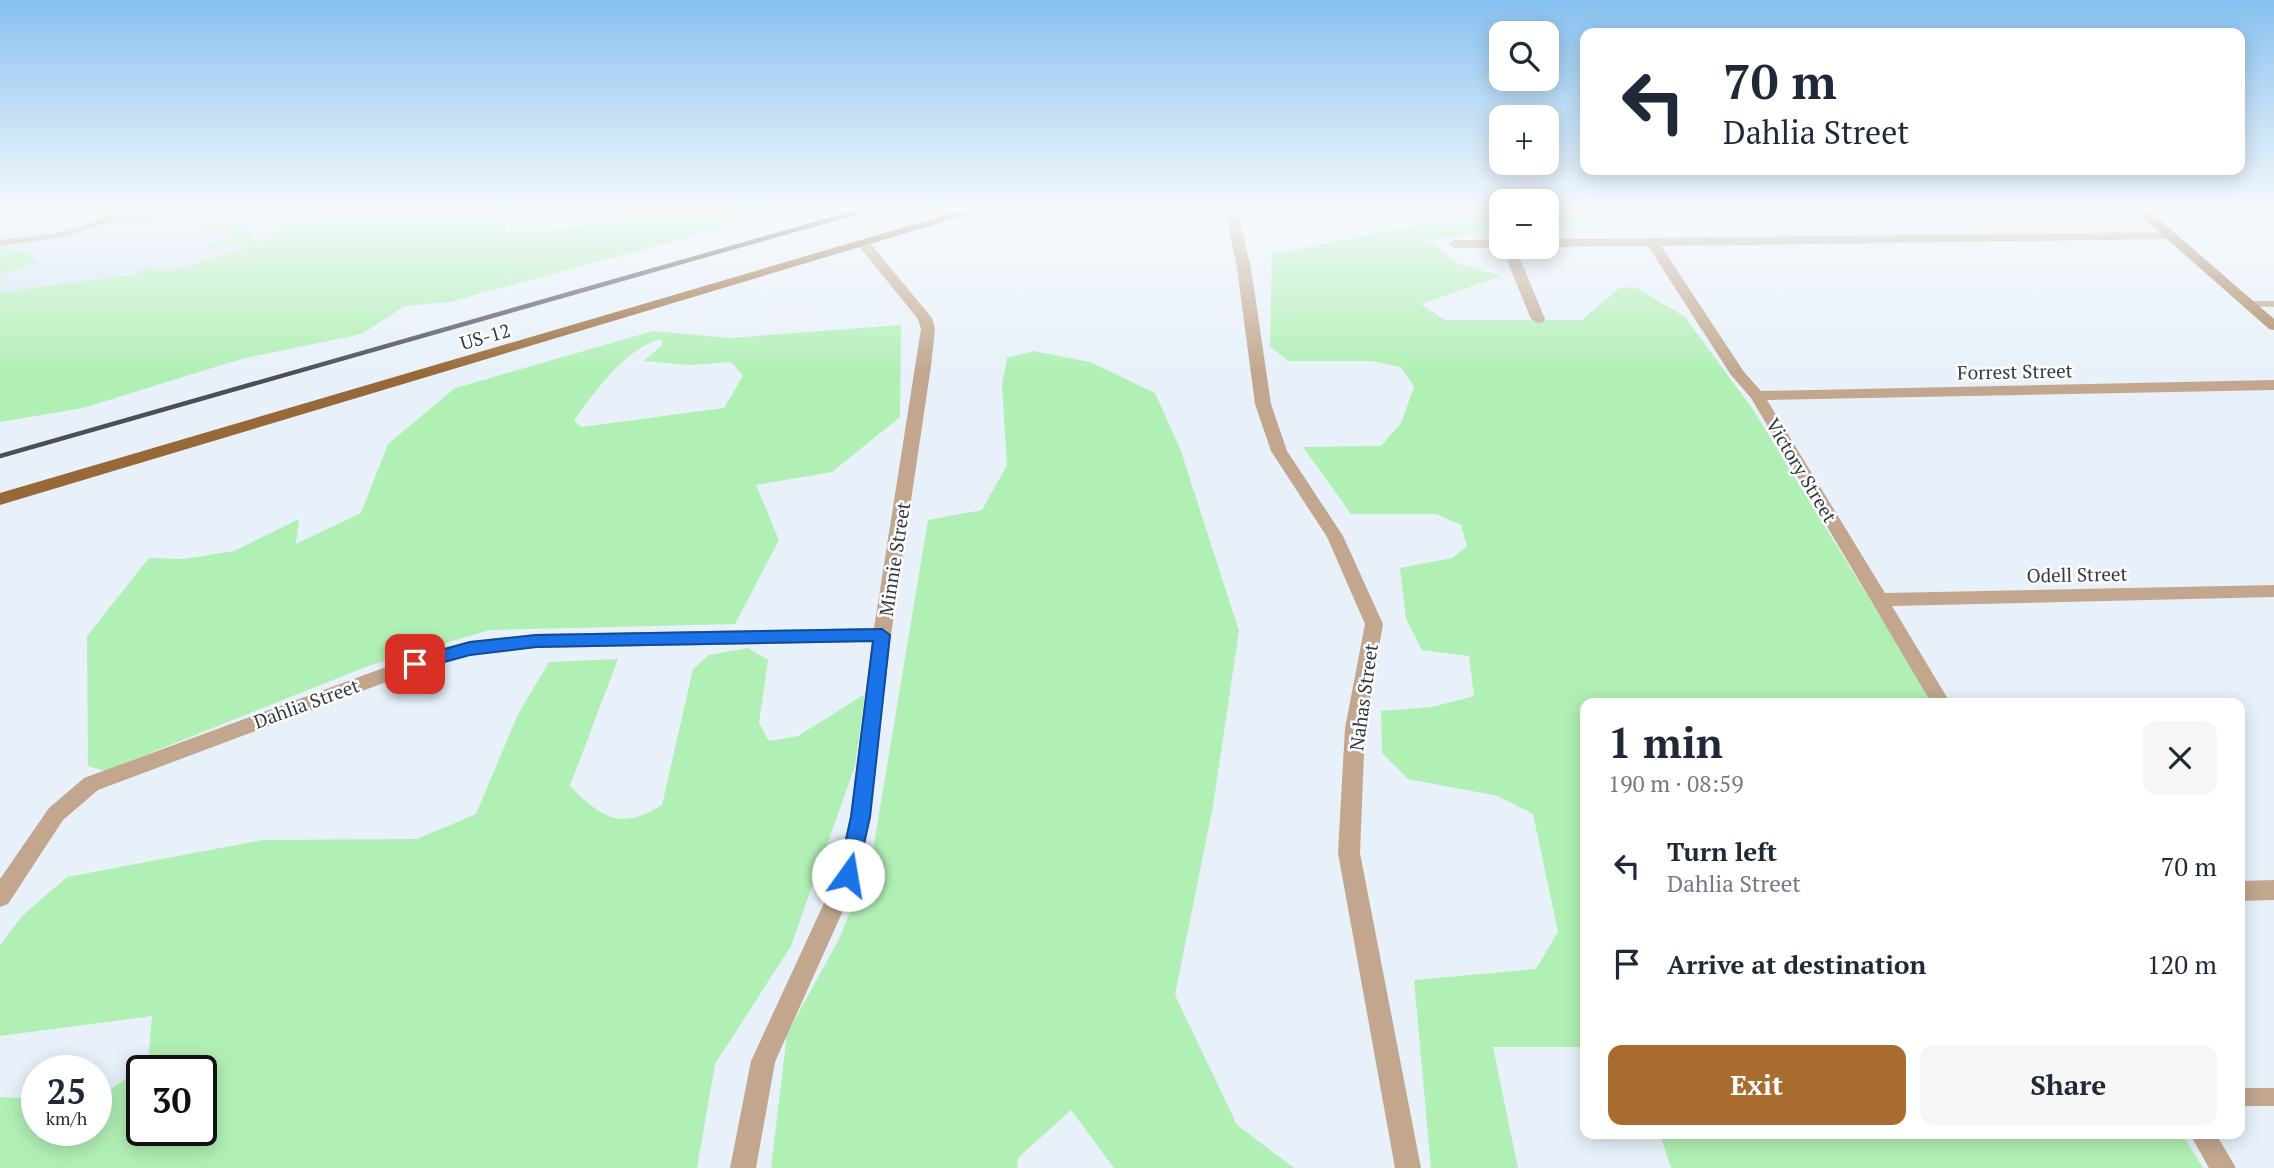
<!DOCTYPE html>
<html lang="en">
<head>
<meta charset="utf-8">
<style>
	body { margin:0; font-family:"PT Serif",serif; background:#f6f6f7; color:#1f2937; height:100vh; display:flex; flex-direction:column; font-size:26px; white-space:nowrap }
	* { box-sizing:border-box; margin:0 }
	p { font-size:23px; color:#747a83 }
	.icon { flex:none; width:38px; height:38px; fill:none; stroke:currentColor; stroke-width:2; stroke-linecap:round; stroke-linejoin:round }
	.map { position:relative; flex:1; overflow:hidden }
	.sheet { position:absolute; left:1580px; top:698px; width:665px; height:441px; display:flex; flex-direction:column; background:#fff; border-radius:14px; box-shadow:0 4px 18px #0003 }
	.sheet>* { flex:none }
	.guide { position:absolute; left:1580px; top:28px; width:665px; height:147px; border-radius:14px; box-shadow:0 4px 18px #0003; background:#fff; color:#1f2937; overflow:hidden }
	.controls { position:absolute; left:1489px; top:21px; display:grid; gap:14px }
	.controls a { display:grid; place-items:center; width:70px; height:70px; border-radius:14px; background:#fff; box-shadow:0 4px 18px #0003; font-size:35px }
	.speed { position:absolute; left:21px; top:1055px; display:flex; gap:14px; font-size:35px; font-weight:700; text-align:center }
	.speed>* { display:grid; place-content:center; width:91px; height:91px; border-radius:50%; background:#fff; box-shadow:0 4px 18px #0003; line-height:1 }
	.speed small { font-size:18px; font-weight:400 }
	.speed .limit { border:4px solid #111; border-radius:10px; background:#fff; color:#111 }
	.pin { position:absolute; display:grid; place-items:center; width:60px; height:60px; color:#fff; margin:-30px; border-radius:14px; box-shadow:0 4px 10px #0006 }
	.me { position:absolute; width:77px; margin:-38px; rotate:13deg; stroke-linejoin:round; filter:drop-shadow(0 0 5px #0008) }
	.turn { display:flex; align-items:center; gap:24px; height:147px; padding:0 28px; font-size:32px }
	.turn .icon { width:91px; height:91px; stroke-width:2.5 }
	.turn b { display:block; font-size:49px; line-height:60px }
	.round { display:grid; place-items:center; flex:none; width:74px; height:74px; border-radius:14px; background:#f6f6f7 }
	.headline { display:flex; align-items:center; justify-content:space-between; height:119px; padding:0 28px }
	h1 { font-size:42px; font-weight:700; line-height:52px }
	.cta { display:flex; gap:14px; margin-top:auto; padding:14px 28px }
	.cta a { flex:1; height:80px; border-radius:14px; background:#a86c2f; color:#fff; font-size:28px; font-weight:700; line-height:80px; text-align:center }
	.cta a+a { background:#f6f6f7; color:#1f2937 }
	ul { padding:0; list-style:none }
	li { display:flex; align-items:center; gap:21px; height:98px; padding:0 28px }
	li div { flex:1 }
	li b { display:block; font-size:26px }
	li em { font-style:normal }
	.map>svg:first-child { display:block }
</style>
</head>
<body>
<div class="map">
<svg width="2274" height="1168" viewBox="0 0 2274 1168">
	<rect width="100%" height="100%" fill="#e8f1f9"/>
	<!-- built -->
	<path fill="#d9e6f4" d="M0,209H42L29,225L72,221L64,227L141,209H425L402,214L348,217L269,235L253,245L234,224L200,235L225,230L233,238L210,246L239,243L247,248L213,259L173,270L145,268L134,275L0,292V275L38,263L28,253L0,248Z
		M1627,209H1838L1854,228L1643,232Z"/>
	<!-- green -->
	<path fill="#b1f0b5" fill-rule="evenodd" d="M425,209H512L504,231L536,232L605,223L652,209H793L449,302L405,306L362,334L241,359L83,408L0,422V292L134,275L145,268L173,270L246,248L239,243L212,250L210,246L232,237L225,230L199,235L190,232L234,224L249,230L254,244L305,220L402,214Z
		M1547,213H1571L1600,219L1602,228L1547,229Z
		M1501,214V230L1427,240L1459,264L1501,276L1421,304L1444,320H1582L1619,288L1635,287L1685,317L1754,411L1933,703L1586,704L1585,1047H1493L1518,1168H1431L1414,980L1536,969L1558,932L1533,814L1498,796L1408,779L1382,753L1381,711L1432,707L1474,696L1469,656L1422,650L1406,619L1400,568L1452,558L1467,546L1461,525L1436,514H1351L1303,447L1381,446L1401,423L1414,387L1401,367L1371,361H1288L1270,346L1272,254L1472,215Z
		M0,248L29,253L38,263L0,275Z
		M901,325L900,417L832,472L756,485L779,540L735,624L490,630L368,666L105,771L88,766L87,636L149,558L183,559L234,551L299,519L296,544L361,513L388,444L455,388L653,331L730,338ZM661,339L663,344L644,361L689,365L731,362L743,376L724,408L581,427L574,420C594,393 626,347 661,339Z
		M1033,351L1090,362L1155,393L1181,451L1239,631L1213,806L1175,995L1237,1125L1294,1168H1114L1071,1110L1018,1158L1017,1168H771L787,1034L838,941L871,862L928,520L982,510L1007,465L1002,385L1007,358Z
		M748,648L768,660L759,723L769,741L798,736L865,694L855,766L791,946L715,1064L697,1168H0V1097L37,1099V1130H96V1100L148,1062L152,1016L0,1036V945L22,916L67,877L263,840L417,839L476,814L518,714L549,662L618,659L570,786C602,818 620,831 662,805L693,669L709,655ZM142,1071H201V1130H142Z
		M1660,1134H2182L2203,1168H1671Z"/>
	<g fill="none" stroke-linecap="round" stroke-linejoin="round">
		<!-- lane -->
		<path fill="#c2a78e" fill-rule="evenodd" d="M114,209H123L113,219L191,209H215L211,212L102,225L64,237L0,246V240C37,235 84,235 114,209Z
			M2249,301H2274V307L2246,306L2244,304Z
			M2240,1088H2274V1106H2240Z"/>
		<!-- street -->
		<path fill="#c2a78e" fill-rule="evenodd" d="M1225,209H1237L1251,268L1271,404L1287,451L1343,536L1383,624L1365,728L1360,853L1421,1168H1395L1338,853L1345,728L1365,624L1327,537L1271,451L1255,404L1237,268Z
			M2170,232L2176,236L2175,239L1661,246L1744,372L1761,391L2274,380V390L1767,400L1885,593L2274,585V597L1892,606L1951,704H1932L1751,398L1731,375L1648,246L1547,247H1546L1547,239Z
			M1502,240V247H1515L1545,319L1543,322L1538,323L1531,319L1502,248H1454L1448,244L1454,240Z
			M864,241L869,242L932,318L935,329L931,366L891,635L870,817L859,875L775,1062L756,1168H730L751,1061L837,875L850,817L872,642L536,648L470,655L437,663L98,790L63,820L8,904L0,907V879L49,808L84,778L427,652L470,641L536,634L874,628L921,329L918,319L858,245Z
			M2274,880V900L2240,901V881Z
			M2190,1134H2216L2236,1168H2209Z"/>
		<!-- secondary -->
		<path fill="#aa835d" fill-rule="evenodd" d="M2133,209H2147L2274,319V330L2269,329Z"/>
		<!-- primary -->
		<path fill="#986938" fill-rule="evenodd" d="M966,209H986L0,505V493Z"/>
		<!-- rail -->
		<path stroke="#4c5054" stroke-width="4.5" d="M0,456L868,209"/>
	</g>
	<!-- sky -->
	<linearGradient id="sky" x2="0" y2="1"><stop stop-color="#87c1f0"/><stop offset="0.56" stop-color="#f5f9fc"/><stop offset="1" stop-color="#f5f9fc" stop-opacity="0"/></linearGradient>
	<rect width="2274" height="373" fill="url(#sky)"/>
	<!-- route -->
	<path fill="#1a73e8" stroke="#114b97" stroke-width="2" d="M882,629L890,635L870,817L857,875L855,881L848,884L841,881L838,875L851,817L873,641L536,647L470,655L415,670L407,664L409,659L470,642L536,635Z"/>
	<g text-anchor="middle" dominant-baseline="central" stroke-width="5" stroke-linejoin="round" paint-order="stroke">
		<!-- street labels -->
		<g font-size="19" fill="#373a3d" stroke="#fbfdff">
			<text transform="translate(485 336) rotate(-16)">US-12</text>
			<text transform="translate(2015 371) rotate(-1)">Forrest Street</text>
			<text transform="translate(1802 470) rotate(59)">Victory Street</text>
			<text transform="translate(894 559) rotate(-81)">Minnie Street</text>
			<text transform="translate(2077 574) rotate(-1)">Odell Street</text>
			<text transform="translate(1363 697) rotate(-82)">Nahas Street</text>
			<text transform="translate(306 703) rotate(-20)">Dahlia Street</text>
		</g>
	</g>
</svg>
<div class="controls">
<a><svg class="icon" aria-label="search" viewBox="0 0 24 24"><circle cx="10" cy="10" r="6"/><path d="M15 15l6 6"/></svg></a>
<a>+</a>
<a>−</a>
</div>
<div class="speed"><div>25<small>km/h</small></div><div class="limit">30</div></div>
<div class="pin" style="left:415px;top:664px;background:#d93025"><svg class="icon" aria-label="arrive" viewBox="0 0 24 24"><path d="M6 21V4h12l-3 4 3 4H6"/></svg></div>
<svg class="me" style="left:848px;top:875px" viewBox="-20 -20 40 40"><circle r="19" fill="#fff"/><path d="M0-13L10 11 0 6-10 11z" fill="#1a73e8"/></svg>
<div class="guide">
<div class="turn"><svg class="icon" aria-label="left" viewBox="0 0 24 24"><path d="M17 20v-9H6M10 6l-5 5 5 5"/></svg><div><b>70 m</b>Dahlia Street</div></div>
</div>
<section class="sheet">
<div class="headline"><div><h1>1 min</h1><p>190 m · 08:59</p></div><a class="round"><svg class="icon" aria-label="close" viewBox="0 0 24 24"><path d="M6 6l12 12M18 6L6 18"/></svg></a></div>
<ul>
<li><svg class="icon" aria-label="left" viewBox="0 0 24 24"><path d="M17 20v-9H6M10 6l-5 5 5 5"/></svg><div><b>Turn left</b><p>Dahlia Street</p></div><em>70 m</em></li>
<li><svg class="icon" aria-label="arrive" viewBox="0 0 24 24"><path d="M6 21V4h12l-3 4 3 4H6"/></svg><div><b>Arrive at destination</b></div><em>120 m</em></li>
</ul>
<div class="cta"><a>Exit</a><a>Share</a></div>
</section>
</div>
</body>
</html>
